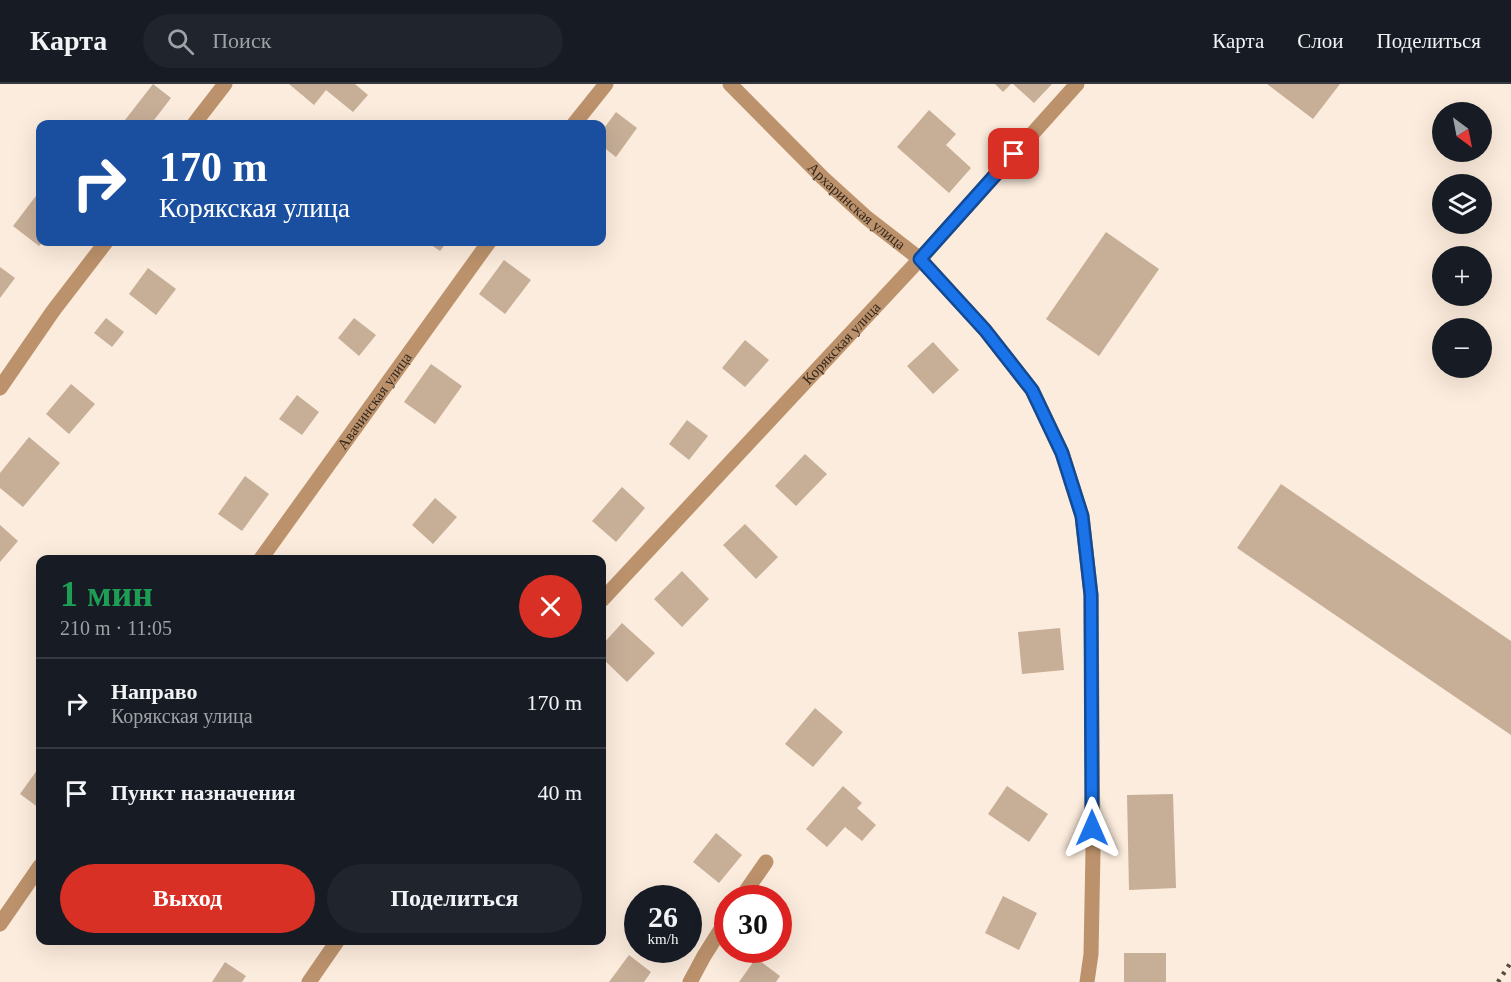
<!DOCTYPE html>
<html lang="ru">
<head>
<meta charset="utf-8">
<style>
	body { margin:0; font-family:Georgia,serif; background:#20242c; color:#f1f3f6; height:100vh; display:flex; flex-direction:column; font-size:22px; white-space:nowrap }
	* { box-sizing:border-box; margin:0 }
	p { font-size:20px; color:#9ea1a6 }
	.icon { flex:none; width:33px; height:33px; fill:none; stroke:currentColor; stroke-width:2; stroke-linecap:round; stroke-linejoin:round }
	.map { position:relative; flex:1; overflow:hidden }
	.drawer { position:absolute; left:36px; top:471px; width:570px; height:390px; display:flex; flex-direction:column; background:#171b24; border-radius:12px; box-shadow:0 6px 24px #0002 }
	.drawer>* { flex:none }
	.top-card { position:absolute; left:36px; top:36px; width:570px; height:126px; border-radius:12px; box-shadow:0 6px 24px #0002; background:#1a4fa0; color:#fff; overflow:hidden }
	.needle { width:39px; rotate:148deg }
	.buttons { position:absolute; left:1432px; top:18px; display:grid; gap:12px }
	.buttons a { display:grid; place-items:center; width:60px; height:60px; border-radius:50%; background:#171b24; box-shadow:0 6px 24px #0002; font-size:30px }
	.speed { position:absolute; left:624px; top:801px; display:flex; gap:12px; font-size:30px; font-weight:700; text-align:center }
	.speed>* { display:grid; place-content:center; width:78px; height:78px; border-radius:50%; background:#171b24; box-shadow:0 6px 24px #0002; line-height:1 }
	.speed small { font-size:15px; font-weight:400 }
	.speed .limit { border:9px solid #d22; background:#fff; color:#111 }
	.pin { position:absolute; display:grid; place-items:center; width:51px; height:51px; color:#fff; margin:-26px; border-radius:12px; box-shadow:0 3px 9px #0006 }
	.me { position:absolute; width:66px; margin:-33px; rotate:0deg; stroke-linejoin:round; filter:drop-shadow(0 0 4px #0008) }
	.turn { display:flex; align-items:center; gap:21px; height:126px; padding:0 24px; font-size:27px }
	.turn .icon { width:78px; height:78px; stroke-width:2.5 }
	.turn b { display:block; font-size:42px; line-height:51px }
	.round { display:grid; place-items:center; flex:none; width:63px; height:63px; border-radius:32px; background:#20242c }
	.overview { display:flex; align-items:center; justify-content:space-between; height:102px; padding:0 24px }
	h1 { font-size:36px; font-weight:800; line-height:45px; color:#1e9e55 }
	.action { display:flex; gap:12px; margin-top:auto; padding:12px 24px }
	.action a { flex:1; height:69px; border-radius:36px; background:#d93025; color:#fff; font-size:24px; font-weight:800; line-height:69px; text-align:center }
	.action a+a { background:#20242c; color:#f1f3f6 }
	ul { padding:0; list-style:none }
	li { display:flex; align-items:center; gap:18px; height:90px; padding:0 24px; border-top:2px solid #363941 }
	li div { flex:1 }
	li b { display:block; font-size:22px }
	li em { font-style:normal }
	header { display:flex; align-items:center; gap:36px; box-sizing:border-box; height:84px; padding:0 30px; background:#171b24; border-bottom:2px solid #363941 }
	header strong { font-size:28px }
	nav { display:flex; gap:33px; margin-inline-start:auto; font-size:21px }
	.search { width:420px; height:54px; background:#20242c; display:flex; align-items:center; gap:15px; box-sizing:border-box; padding:0 21px; border-radius:33px; color:#9ea1a6; font-size:22px }
	.map>svg:first-child { display:block }
</style>
</head>
<body>
<header>
<strong>Карта</strong>
<div class="search"><svg class="icon" aria-label="search" viewBox="0 0 24 24"><circle cx="10" cy="10" r="6"/><path d="M15 15l6 6"/></svg>Поиск</div>
<nav><a>Карта</a><a>Слои</a><a>Поделиться</a></nav>
</header>
<div class="map">
<svg width="1511" height="898" viewBox="0 0 1511 898">
	<rect width="100%" height="100%" fill="#fcecdd"/>
	<!-- building -->
	<path fill="#c7ae97" d="M153,0L171,14L151,40H131L125,36Z
		M289,0H355L368,11L353,28L326,6L314,21Z
		M995,0H1011L1003,8Z
		M1013,0H1052L1034,19Z
		M1267,0H1340L1313,35Z
		M929,26L956,50L946,61L971,84L949,109L897,63Z
		M616,28L637,44L616,73L602,62V47Z
		M39,108L40,158H43L39,162L13,142Z
		M1106,148L1159,185L1099,272L1046,235Z
		M427,158H447L440,167Z
		M504,176L531,196L505,230L479,210Z
		M0,183L15,194L0,214Z
		M148,184L176,205L156,231L129,210Z
		M106,234L124,248L112,263L94,249Z
		M354,234L376,251L359,272L338,254Z
		M745,256L769,276L745,303L722,284Z
		M933,258L959,286L933,310L907,282Z
		M431,280L462,302L435,340L404,318Z
		M71,300L95,320L69,350L46,330Z
		M297,311L319,328L302,351L279,335Z
		M687,336L708,352L689,376L669,360Z
		M29,353L60,379L23,423L0,404V389Z
		M805,370L827,390L796,422L775,402Z
		M245,392L269,410L242,447L218,430Z
		M1281,400L1511,557V651L1237,464Z
		M622,403L645,424L616,458L592,437Z
		M435,414L457,433L433,460L412,441Z
		M745,440L778,473L756,495L723,461Z
		M0,441L18,457L0,478Z
		M682,487L709,515L682,543L654,515Z
		M622,539L655,569L627,598L602,574V561Z
		M1060,544L1064,586L1022,590L1018,548Z
		M815,624L843,648L813,683L785,660Z
		M40,682V722L39,724L20,710Z
		M843,702L862,719L857,724L876,741L862,757L845,743L827,763L806,745Z
		M1007,702L1048,730L1029,758L988,730Z
		M1173,710L1176,804L1129,806L1127,711Z
		M716,749L742,771L719,799L693,778Z
		M671,808L680,814H666Z
		M1003,812L1037,829L1019,866L985,849Z
		M688,821L697,828L688,839Z
		M1124,869H1166V898H1124Z
		M629,871L651,888L644,898H609Z
		M756,874L780,892L776,898H739Z
		M225,878L246,892L242,898H212Z"/>
	<g fill="none" stroke-linecap="round" stroke-linejoin="round">
		<!-- street -->
		<g stroke="#bc926c" stroke-width="15">
			<path id="s1" d="M730,0L823,94L867,134L920,175L985,246L1032,306L1062,369L1082,432L1091,511L1093,767L1091,870L1087,898"/>
			<path d="M194,40L225,0"/>
			<path d="M574,40L606,0"/>
			<path d="M0,304L53,227L106,158"/>
			<path id="s2" d="M260,476L489,158"/>
			<path id="s3" d="M602,516L920,175L1077,0"/>
			<path d="M741,814L766,778"/>
			<path d="M0,840L40,782"/>
			<path d="M309,898L338,856"/>
			<path d="M690,898L704,872L728,834"/>
		</g>
		<!-- rail -->
		<path stroke="#574b41" stroke-width="4.5" stroke-dasharray="3 6" stroke-linecap="butt" d="M1498,898L1511,878"/>
	</g>
	<g fill="none" stroke-linecap="round" stroke-linejoin="round">
		<!-- route casing -->
		<g stroke="#114b97" stroke-width="15">
			<path id="route" d="M1014,70L920,175L985,246L1032,306L1062,369L1082,432L1091,511L1092,744"/>
		</g>
		<!-- route -->
		<use href="#route" stroke="#1a73e8" stroke-width="10"/>
	</g>
	<g text-anchor="middle" dominant-baseline="central" stroke-width="6" stroke-linejoin="round" paint-order="stroke">
		<!-- street labels -->
		<g font-size="15" fill="#32271e" stroke="#fcecdd">
			<text stroke="none"><textPath href="#s1" startOffset="176">Архаринская улица</textPath></text>
			<text stroke="none"><textPath href="#s3" startOffset="351">Корякская улица</textPath></text>
			<text stroke="none"><textPath href="#s2" startOffset="196">Авачинская улица</textPath></text>
		</g>
	</g>
</svg>
<div class="buttons">
<a><svg class="needle" viewBox="-14 -14 28 28"><path d="M0-13l5 13h-10z" fill="#e53935"/><path d="M0 13l5-13h-10z" fill="#9ea1a6"/></svg></a>
<a><svg class="icon" aria-label="layers" viewBox="0 0 24 24"><path d="M12 4l9 5-9 5-9-5zM3 14l9 5 9-5"/></svg></a>
<a>+</a>
<a>−</a>
</div>
<div class="speed"><div>26<small>km/h</small></div><div class="limit">30</div></div>
<div class="pin" style="left:1014px;top:70px;background:#d93025"><svg class="icon" aria-label="arrive" viewBox="0 0 24 24"><path d="M6 21V4h12l-3 4 3 4H6"/></svg></div>
<svg class="me" style="left:1092px;top:744px" viewBox="-20 -20 40 40"><path d="M0-17L14 15 0 8-14 15z" fill="#1a73e8" stroke="#fff" stroke-width="4"/></svg>
<div class="top-card">
<div class="turn"><svg class="icon" aria-label="right" viewBox="0 0 24 24"><path d="M7 20v-9h11M14 6l5 5-5 5"/></svg><div><b>170 m</b>Корякская улица</div></div>
</div>
<section class="drawer">
<div class="overview"><div><h1>1 мин</h1><p>210 m · 11:05</p></div><a class="round" style="background:#d93025;color:#fff"><svg class="icon" aria-label="close" viewBox="0 0 24 24"><path d="M6 6l12 12M18 6L6 18"/></svg></a></div>
<ul>
<li><svg class="icon" aria-label="right" viewBox="0 0 24 24"><path d="M7 20v-9h11M14 6l5 5-5 5"/></svg><div><b>Направо</b><p>Корякская улица</p></div><em>170 m</em></li>
<li><svg class="icon" aria-label="arrive" viewBox="0 0 24 24"><path d="M6 21V4h12l-3 4 3 4H6"/></svg><div><b>Пункт назначения</b></div><em>40 m</em></li>
</ul>
<div class="action"><a>Выход</a><a>Поделиться</a></div>
</section>
</div>
</body>
</html>
